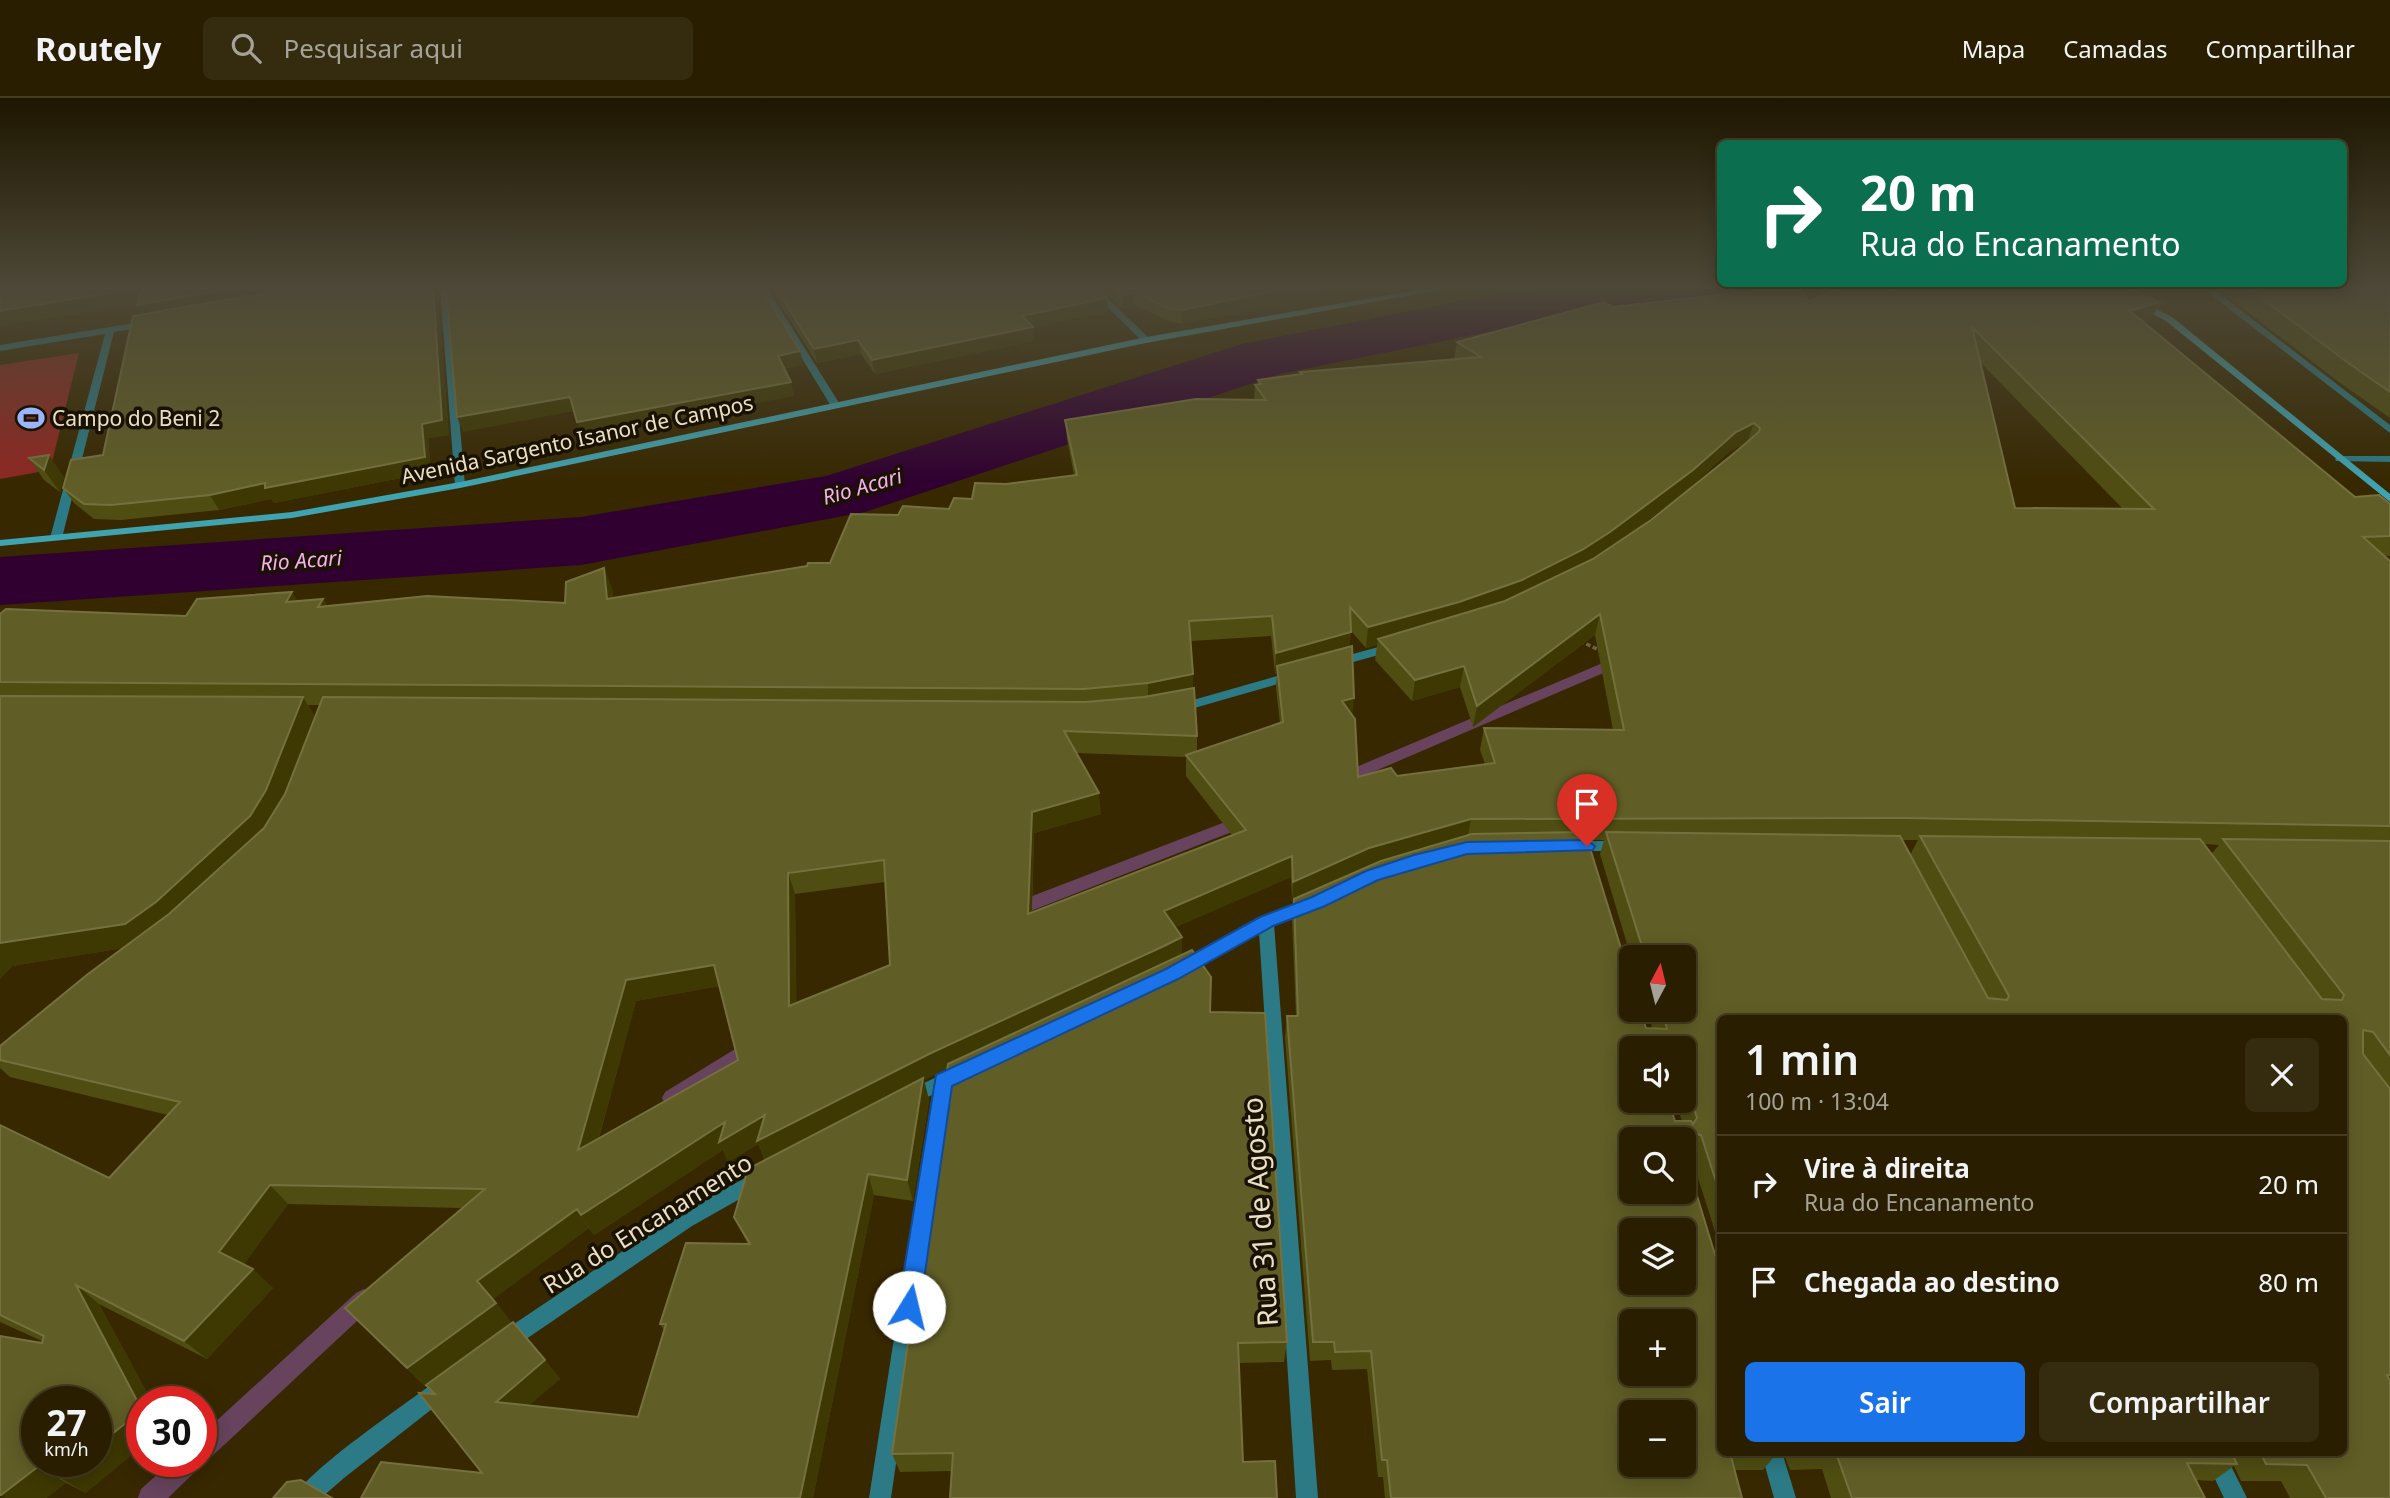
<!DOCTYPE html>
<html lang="pt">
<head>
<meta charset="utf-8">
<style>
	body { margin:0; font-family:"Noto Sans",sans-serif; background:#352b0f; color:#f1f3f6; height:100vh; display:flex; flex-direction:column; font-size:26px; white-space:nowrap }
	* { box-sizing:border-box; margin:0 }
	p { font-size:23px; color:#a5a299 }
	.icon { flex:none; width:38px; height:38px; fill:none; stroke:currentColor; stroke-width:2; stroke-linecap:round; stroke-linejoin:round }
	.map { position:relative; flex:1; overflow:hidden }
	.sheet { position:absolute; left:1717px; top:917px; width:630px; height:441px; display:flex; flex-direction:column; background:#291e00; border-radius:10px; box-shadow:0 4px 18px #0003,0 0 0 2px #453c22 }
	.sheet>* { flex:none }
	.guide { position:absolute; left:1717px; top:42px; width:630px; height:147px; border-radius:10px; box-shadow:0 4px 18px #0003,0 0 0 2px #453c22; background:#0b6e4f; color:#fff; overflow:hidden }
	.needle { width:46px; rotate:7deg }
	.controls { position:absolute; left:1619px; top:847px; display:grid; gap:14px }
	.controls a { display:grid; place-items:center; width:77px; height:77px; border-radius:10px; background:#291e00; box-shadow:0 4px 18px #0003,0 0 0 2px #453c22; font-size:35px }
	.speed { position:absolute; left:21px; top:1288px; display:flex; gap:14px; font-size:35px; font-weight:700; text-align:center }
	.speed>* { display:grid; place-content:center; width:91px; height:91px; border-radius:50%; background:#291e00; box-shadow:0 4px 18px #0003,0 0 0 2px #453c22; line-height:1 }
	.speed small { font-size:18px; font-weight:400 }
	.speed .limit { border:10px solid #d22; background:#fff; color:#111 }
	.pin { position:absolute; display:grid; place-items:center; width:60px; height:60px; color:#fff; margin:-72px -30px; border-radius:50% 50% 50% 0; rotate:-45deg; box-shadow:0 0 7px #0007 }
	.pin .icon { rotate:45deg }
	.me { position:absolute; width:77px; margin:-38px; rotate:9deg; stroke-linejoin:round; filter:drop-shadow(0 0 5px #0008) }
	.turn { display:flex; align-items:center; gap:24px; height:147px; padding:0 28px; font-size:32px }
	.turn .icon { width:91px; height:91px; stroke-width:2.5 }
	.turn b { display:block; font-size:49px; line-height:60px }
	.round { display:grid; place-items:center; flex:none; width:74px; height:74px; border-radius:10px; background:#352b0f }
	.head { display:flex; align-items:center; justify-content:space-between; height:119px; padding:0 28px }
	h1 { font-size:42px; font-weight:600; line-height:52px }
	.cta { display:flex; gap:14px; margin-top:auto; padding:14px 28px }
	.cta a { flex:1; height:80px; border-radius:10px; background:#1a73e8; color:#fff; font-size:28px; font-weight:600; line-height:80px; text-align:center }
	.cta a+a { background:#352b0f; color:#f1f3f6 }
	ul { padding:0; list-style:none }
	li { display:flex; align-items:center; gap:21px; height:98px; padding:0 28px; border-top:2px solid #453c22 }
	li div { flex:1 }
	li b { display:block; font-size:26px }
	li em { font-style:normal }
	header { display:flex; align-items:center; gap:42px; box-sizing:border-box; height:98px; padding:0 35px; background:#291e00; border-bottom:2px solid #453c22 }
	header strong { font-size:33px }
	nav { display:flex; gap:38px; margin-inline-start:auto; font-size:24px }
	.search { width:490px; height:63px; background:#352b0f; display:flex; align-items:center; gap:18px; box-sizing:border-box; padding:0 24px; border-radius:10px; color:#a5a299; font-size:26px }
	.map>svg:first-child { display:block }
</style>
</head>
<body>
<header>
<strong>Routely</strong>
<div class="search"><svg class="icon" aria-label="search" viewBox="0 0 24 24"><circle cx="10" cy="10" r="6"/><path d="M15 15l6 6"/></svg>Pesquisar aqui</div>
<nav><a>Mapa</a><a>Camadas</a><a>Compartilhar</a></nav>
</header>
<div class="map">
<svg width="2390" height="1400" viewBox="0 0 2390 1400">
	<rect width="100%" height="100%" fill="#372800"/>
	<!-- green -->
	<path fill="#8d2822" d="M79,255L50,372L0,381V267Z"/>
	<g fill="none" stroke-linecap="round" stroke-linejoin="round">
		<!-- stream -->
		<path fill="#67435d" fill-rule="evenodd" d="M1617,556L1624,560L1615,570L1345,686H1335L1332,682L1335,678L1605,564Z
			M1246,716L1252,718L1254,722L1252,726L1018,818H1006L1003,813L1006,808Z
			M753,940L760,942L762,948L760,954L679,1006L672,1008L665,1006L662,1000L665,994Z
			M364,1191L372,1195L375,1202L372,1209L209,1361L201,1365L198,1371L168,1400H138L141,1391L172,1363H201V1337L356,1195Z"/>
		<!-- river -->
		<path fill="#2f0030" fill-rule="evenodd" d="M1544,190H1734L1726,203L1705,208L1497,232L1280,276L865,414L581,467L0,507V459L581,419L826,378L1242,246L1497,196Z"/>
		<!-- path -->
		<path stroke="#71633f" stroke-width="3.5" stroke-dasharray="4.5 2.5" stroke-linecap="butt" d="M1580,543L1601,553"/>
		<!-- street -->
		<path fill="#2b7a85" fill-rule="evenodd" d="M440,190H448L465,387L460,390L455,387Z
			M759,190H767L841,308L839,310L831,308Z
			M1088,190H1097L1149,240V244H1143Z
			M2202,190H2212L2390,327V335Z
			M147,223L150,224V228L114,234L62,440L60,442H52L50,440L105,236L0,253V247Z
			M2340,358H2390V364L2336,363L2335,361Z
			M1393,545L1397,546L1399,549L1397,552L1335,569L1329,565L1331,562Z
			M1295,573L1299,574L1301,577L1299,580L1177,615L1170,611L1172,608Z
			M1572,743H1619L1624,744L1626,748L1624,752L1619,753H1572L1567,752L1565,748L1567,744Z
			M1311,800L1316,802L1319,806L1316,810L1274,826L1318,1400H1296L1259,834L1188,874L1182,876L1176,874L1174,870L1176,866L1261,819Z
			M961,967L967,969L969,974L967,979L951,987L891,1400H869L932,997L910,1007L904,1005L901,1000L904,995Z
			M760,1072L766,1074L769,1080L766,1086L692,1128L513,1250L506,1253L499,1250L496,1243L499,1236L678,1116Z
			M439,1283L446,1286L449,1293L446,1300L344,1380L321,1400H294C305,1374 404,1307 432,1286Z
			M1761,1354H1782L1796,1400H1774Z
			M2202,1354H2224L2247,1400H2224Z"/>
		<!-- secondary -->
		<path fill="#40a3b1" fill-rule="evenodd" d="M1430,190H1451L1146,245L460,390L292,420L0,448V442L292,414L460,384L1146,239Z
			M2104,190H2115L2172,219L2390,396V404L2166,223Z"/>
	</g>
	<!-- wall -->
	<path fill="#4f4d12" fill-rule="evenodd" d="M0,190H437L449,337L428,340L431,374L274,405L271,401L219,412L121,422L94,421L74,405L63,390L103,357L142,217L137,207V205L0,228Z
		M770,190H1098L1108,213L1033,229L1034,243L875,276L861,256L817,265Z
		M1101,190H1327V196L1182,226L1168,223L1135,207L1122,210Z
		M2217,190H2390V320L2336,282Z
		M1882,195L2160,204L2151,222L2144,224L2355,399L2390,406V458H2384L2390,463V1400H2290L2281,1383H2241L2234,1368L2213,1383L2196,1382L2205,1400H1831L1822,1371L1790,1372L1783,1354H2343V920H1720V1149L1691,1058L1690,1075L1719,1170L1777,1355L1763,1372H1735L1742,1400H1385L1383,1379H1378L1367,1271L1332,1272L1331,1262L1310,1263L1285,939L1287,918H1296L1292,822L1294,804L1292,805L1291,779L1175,829L1182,839V856L1210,914L1287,1244L1284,1264L1239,1265L952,1373L900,1374L892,1356L948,970L924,982L929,1002L913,1103L874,1097L813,1400H361L482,1375L434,1296L545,1262L560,1281L529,1307L638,1319L664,1232L660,1226L748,1146L734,1119L765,1062L758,1046L728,1064L723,1052L594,1137L589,1130L493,1201L511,1224L425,1288L345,1210L462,1110L288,1106L244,1166L273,1190L207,1261L99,1206L152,1304H142L86,1395L66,1385L46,1400H6L42,1243L0,1224V1027L109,1080L168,1017L10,979L0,970V948L123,850L12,868L0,881V516L186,518L292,494L297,503L323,501L327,508L565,505L604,470L612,491L613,500L830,465L898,417L949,411L1006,386L1074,377L1067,341L1065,322L1254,302L1255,287L1258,286V282L1300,276V274L1454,261L1457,244L1613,209L1809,203ZM1980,264L2123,411L2015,410ZM1744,346L1651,422L1623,441L1687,392L1730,353ZM1351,533L1366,550L1377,547L1375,562L1412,603L1460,589L1473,629L1595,537L1613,632L1484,630L1480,652L1485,666L1397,678L1358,679L1352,617L1349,548ZM1271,538L1275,576L1277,575L1276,590L1280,625L1197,653V638L1193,590L1191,543ZM308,607H320L315,619ZM1077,655L1186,659V678L1232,737L1032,815L1034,735L1101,716ZM1588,742H1604L1600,756L1631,859H1684V912H1648L1652,930H1646L1631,912ZM1902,742H1918L1910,757ZM2204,746L2219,747L2211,756ZM885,784L890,867L796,905L795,796ZM719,888L738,962L599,1040L636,903ZM1631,950H1684V1003H1675L1682,1023H1675Z
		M29,360L64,379L60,394L44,382Z"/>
	<!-- shaded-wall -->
	<path fill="#3e3803" d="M138,190H143L150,203L0,228V213Z
		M235,190H323L144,220L137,207Z
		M433,190H437L449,337L428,340L431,374L274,405L271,401L219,412L210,397L422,326Z
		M1289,190H1327V196L1182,226V212Z
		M1134,194L1135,207L1122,210L1121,197Z
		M1107,200L1108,213L1033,229L1034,243L875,276L872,262L1022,218Z
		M2160,204L2151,222L2121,231L2130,213Z
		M858,242L861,256L817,265L814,251Z
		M800,253L803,267L781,272L778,258Z
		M791,284L794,298L582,339L577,324Z
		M570,299L575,313L463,334L457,319Z
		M1754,325L1747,345L1730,353L1687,392L1605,454L1518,502L1378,541L1377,547L1366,550L1368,529Z
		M49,357L64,379L60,394L44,372Z
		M604,470L612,491L615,522L607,501Z
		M292,494L304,515L286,504Z
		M323,501L335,522L318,509Z
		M1600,516L1595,537L1473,629L1477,608Z
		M1351,534L1349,555L1277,568V575L1275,576L1276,555Z
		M1464,568L1460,589L1412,603L1415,582Z
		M1193,576V597L1148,606V585Z
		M303,599L316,621L281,714L143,847L12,868L0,881V845Z
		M1354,600L1352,621L1342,603Z
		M1099,695L1101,716L1034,735L1031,838L1028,816L1032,714Z
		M1471,721L1467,742L1366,772L1292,805L1293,784L1369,750Z
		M1292,758L1291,779L1165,834L1164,813Z
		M788,775L795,796L797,929L789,908Z
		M1182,839V860L1165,870L924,982L929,1002L913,1103L907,1082L923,982L766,1063L758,1046L728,1064L723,1052L594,1137L581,1117L725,1024L765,1017L931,955Z
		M714,867L722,888L636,903L590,1072L578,1052L626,882Z
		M868,1076L874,1097L813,1400H800Z
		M270,1087L288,1106L239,1173L219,1154Z
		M577,1111L589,1130L492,1202L477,1183Z
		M253,1171L273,1190L207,1261L184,1243Z
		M76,1187L99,1206L152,1304H142V1349L86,1395L59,1379L78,1363H96V1349Z
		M496,1205L511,1224L425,1288L407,1270Z
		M545,1262L560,1281L512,1322L496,1304Z
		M39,1368L66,1385L46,1400H6L1,1397Z"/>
	<!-- building -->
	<path fill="#605d26" stroke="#75713f" stroke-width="2" fill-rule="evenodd" d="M0,190H138L0,213Z
		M142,190H235L137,207Z
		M293,190H433L442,322L422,326L425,359L265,390V385L210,397L111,407L84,406L63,390L71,362L103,357L133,218Z
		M446,190H761L800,253L778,258L791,284L577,324L570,299L457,319Z
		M776,190H1098L1107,200L1022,218L1033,229L872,262L858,242L814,251Z
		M1115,190H1289L1182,212L1167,210L1134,194L1121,197Z
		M1842,190H1869L1882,195L1899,190H2126L2160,204L2130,213L2355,399L2379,397L2390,406V438L2363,439L2390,463V728L1905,720L1471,721L1369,750L1293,784L1292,758L1164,813L1182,839L1164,848L931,955L757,1043L765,1017L719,1044L725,1024L581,1117L577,1111L477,1183L496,1205L407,1270L345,1210L485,1091L270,1087L219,1154L253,1171L184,1243L76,1187L142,1312L96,1349V1304H37V1363H78L59,1379L39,1368L1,1397H0V1238L42,1245L44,1238L0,1217V1027L109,1080L180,1004L0,962V948L88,876L169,816L264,730L285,696L323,599L1085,604L1144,599L1194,590L1197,638L1064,633L1099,695L1032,714L1028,816L1246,732L1186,657L1283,624L1277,568L1352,548L1354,600L1342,603L1355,621L1358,679L1391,670L1397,678L1495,665L1484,630L1624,632L1600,516L1477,608L1464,568L1415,582L1378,541L1505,503L1593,461L1651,422L1732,357L1759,334L1760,330L1754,325L1736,334L1693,372L1610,434L1582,452L1522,482L1459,504L1368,529L1350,509L1351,534L1276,555L1272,518L1189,523L1193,576L1148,585L1084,591L0,584V516L6,511L186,518L197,501L292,494L286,504L323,501L318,509L427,498L565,505L566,484L604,470L607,501L807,468L808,465H830L851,416L898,417L903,408L949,411L954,400L972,401L975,385L1006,386L1077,377L1065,322L1196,301L1266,302L1255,287L1261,286L1258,282L1302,276L1300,274L1481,259L1457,244L1604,204L1613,209L1756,193H1801L1809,203ZM1972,229L2154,411L2015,410ZM884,762L890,867L789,908L788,775ZM714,867L738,962L578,1052L626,882Z
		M2248,190H2390V294L2347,264Z
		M49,357L44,372L29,360Z
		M0,598L303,599L266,692L250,718L156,804L125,826L0,845Z
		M1585,734L1628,873L1631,877V912H1640L1646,930L1667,931L1662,912H1684V859H1641V845L1606,734L1900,738L1988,900L2007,902L2009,898L1920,738L2200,741L2322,901L2342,902L2344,897L2223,741L2390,743V957L2373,934L2363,932V956L2390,991V1277H2387L2390,1283V1400H2326L2307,1367L2266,1366L2260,1354H2343V920H1720V1096L1701,1037L1692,1036L1690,1075L1720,1173V1354L1777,1355H1730L1742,1400H1391L1387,1362H1382L1371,1253L1335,1254L1334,1244H1313L1287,918H1298L1294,801L1381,763L1472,736ZM1631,950H1684V980L1697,1020L1693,1026L1691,1023H1675L1668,1003H1631ZM1631,1041H1684V1094H1631ZM1631,1132H1684V1185H1631ZM1631,1223H1684V1276H1631ZM1631,1314H1684V1367H1631Z
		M1192,852L1211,879L1210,914L1265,915L1287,1244L1238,1245L1243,1364L1275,1363L1277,1400H950L953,1355L892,1356L948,966Z
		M923,980L907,1082L868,1076L800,1400H361L381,1364L482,1375L419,1295L435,1296L426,1287L513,1224L545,1262L496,1304L638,1319L666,1226H660L686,1145L750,1146L734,1119L748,1071Z
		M1804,1354H2231L2237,1366L2187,1365L2205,1400H1852L1836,1355Z
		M301,1382L332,1400H273L287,1384Z"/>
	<!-- sky -->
	<linearGradient id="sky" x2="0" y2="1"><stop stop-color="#1e1600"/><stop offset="0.49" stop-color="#4d4837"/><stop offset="1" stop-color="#4d4837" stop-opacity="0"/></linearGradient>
	<rect width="2390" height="386" fill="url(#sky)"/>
	<!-- route -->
	<path fill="#1a73e8" stroke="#114b97" stroke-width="2" d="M1587,742L1595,748L1593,752L1467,756L1378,782L1325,808L1273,828L1178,881L952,988L920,1209L917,1217L909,1220L901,1217L898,1209L936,977L1166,871L1260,819L1312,799L1366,773L1414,757L1467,744Z"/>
	<!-- icons -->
	<defs>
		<g id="stadium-bare" transform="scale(2.1)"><path d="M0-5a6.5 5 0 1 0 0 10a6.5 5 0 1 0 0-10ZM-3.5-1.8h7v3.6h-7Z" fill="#9ab5fd" stroke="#1a1200" stroke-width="2.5" paint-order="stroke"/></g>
	</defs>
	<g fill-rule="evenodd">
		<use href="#stadium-bare" x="31" y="320"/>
	</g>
	<g text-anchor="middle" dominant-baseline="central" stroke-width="7" stroke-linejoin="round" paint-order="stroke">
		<!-- far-poi labels -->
		<g font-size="21" fill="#ebe0c5" stroke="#1a1200" text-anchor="start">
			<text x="52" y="320">Campo do Beni 2</text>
		</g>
		<!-- far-street labels -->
		<g font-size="21" fill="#ebe0c5" stroke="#1a1200">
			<text transform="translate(577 341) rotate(-12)">Avenida Sargento Isanor de Campos</text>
		</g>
		<!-- far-water labels -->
		<g font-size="21" font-style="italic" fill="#f4aef1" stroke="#1a1200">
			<text transform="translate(862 388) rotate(-16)">Rio Acari</text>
			<text transform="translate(301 462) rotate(-4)">Rio Acari</text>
		</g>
		<!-- street labels -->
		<g font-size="24" fill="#ebe0c5" stroke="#1a1200">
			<text transform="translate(647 1125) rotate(-32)">Rua do Encanamento</text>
		</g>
		<!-- near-street labels -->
		<g font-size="28" fill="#ebe0c5" stroke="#1a1200">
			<text transform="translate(1259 1114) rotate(-94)">Rua 31 de Agosto</text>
		</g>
	</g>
</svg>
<div class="controls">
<a><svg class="needle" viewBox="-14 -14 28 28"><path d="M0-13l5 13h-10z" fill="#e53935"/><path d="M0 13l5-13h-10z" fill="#a5a299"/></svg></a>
<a><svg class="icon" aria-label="sound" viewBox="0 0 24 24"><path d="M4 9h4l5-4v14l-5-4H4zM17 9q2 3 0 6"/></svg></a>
<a><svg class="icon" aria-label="search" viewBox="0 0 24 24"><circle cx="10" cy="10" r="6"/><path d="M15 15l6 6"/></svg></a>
<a><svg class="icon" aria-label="layers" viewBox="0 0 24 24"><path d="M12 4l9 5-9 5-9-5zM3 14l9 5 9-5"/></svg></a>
<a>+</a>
<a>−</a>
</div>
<div class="speed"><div>27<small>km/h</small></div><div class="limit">30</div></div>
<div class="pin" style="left:1587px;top:748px;background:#d93025"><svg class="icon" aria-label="arrive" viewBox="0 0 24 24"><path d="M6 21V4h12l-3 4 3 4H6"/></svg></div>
<svg class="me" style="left:909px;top:1209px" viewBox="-20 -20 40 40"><circle r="19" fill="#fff"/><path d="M0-13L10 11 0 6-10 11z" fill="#1a73e8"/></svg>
<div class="guide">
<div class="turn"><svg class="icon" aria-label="right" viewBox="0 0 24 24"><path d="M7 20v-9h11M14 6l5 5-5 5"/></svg><div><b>20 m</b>Rua do Encanamento</div></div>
</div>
<section class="sheet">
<div class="head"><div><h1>1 min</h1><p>100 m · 13:04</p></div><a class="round"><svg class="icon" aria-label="close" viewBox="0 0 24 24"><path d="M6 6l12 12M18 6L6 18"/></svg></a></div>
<ul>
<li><svg class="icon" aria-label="right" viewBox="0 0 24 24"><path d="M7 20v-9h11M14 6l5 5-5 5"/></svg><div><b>Vire à direita</b><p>Rua do Encanamento</p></div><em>20 m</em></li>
<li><svg class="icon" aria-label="arrive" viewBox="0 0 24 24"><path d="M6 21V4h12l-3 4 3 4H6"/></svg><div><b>Chegada ao destino</b></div><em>80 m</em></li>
</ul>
<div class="cta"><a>Sair</a><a>Compartilhar</a></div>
</section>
</div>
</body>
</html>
